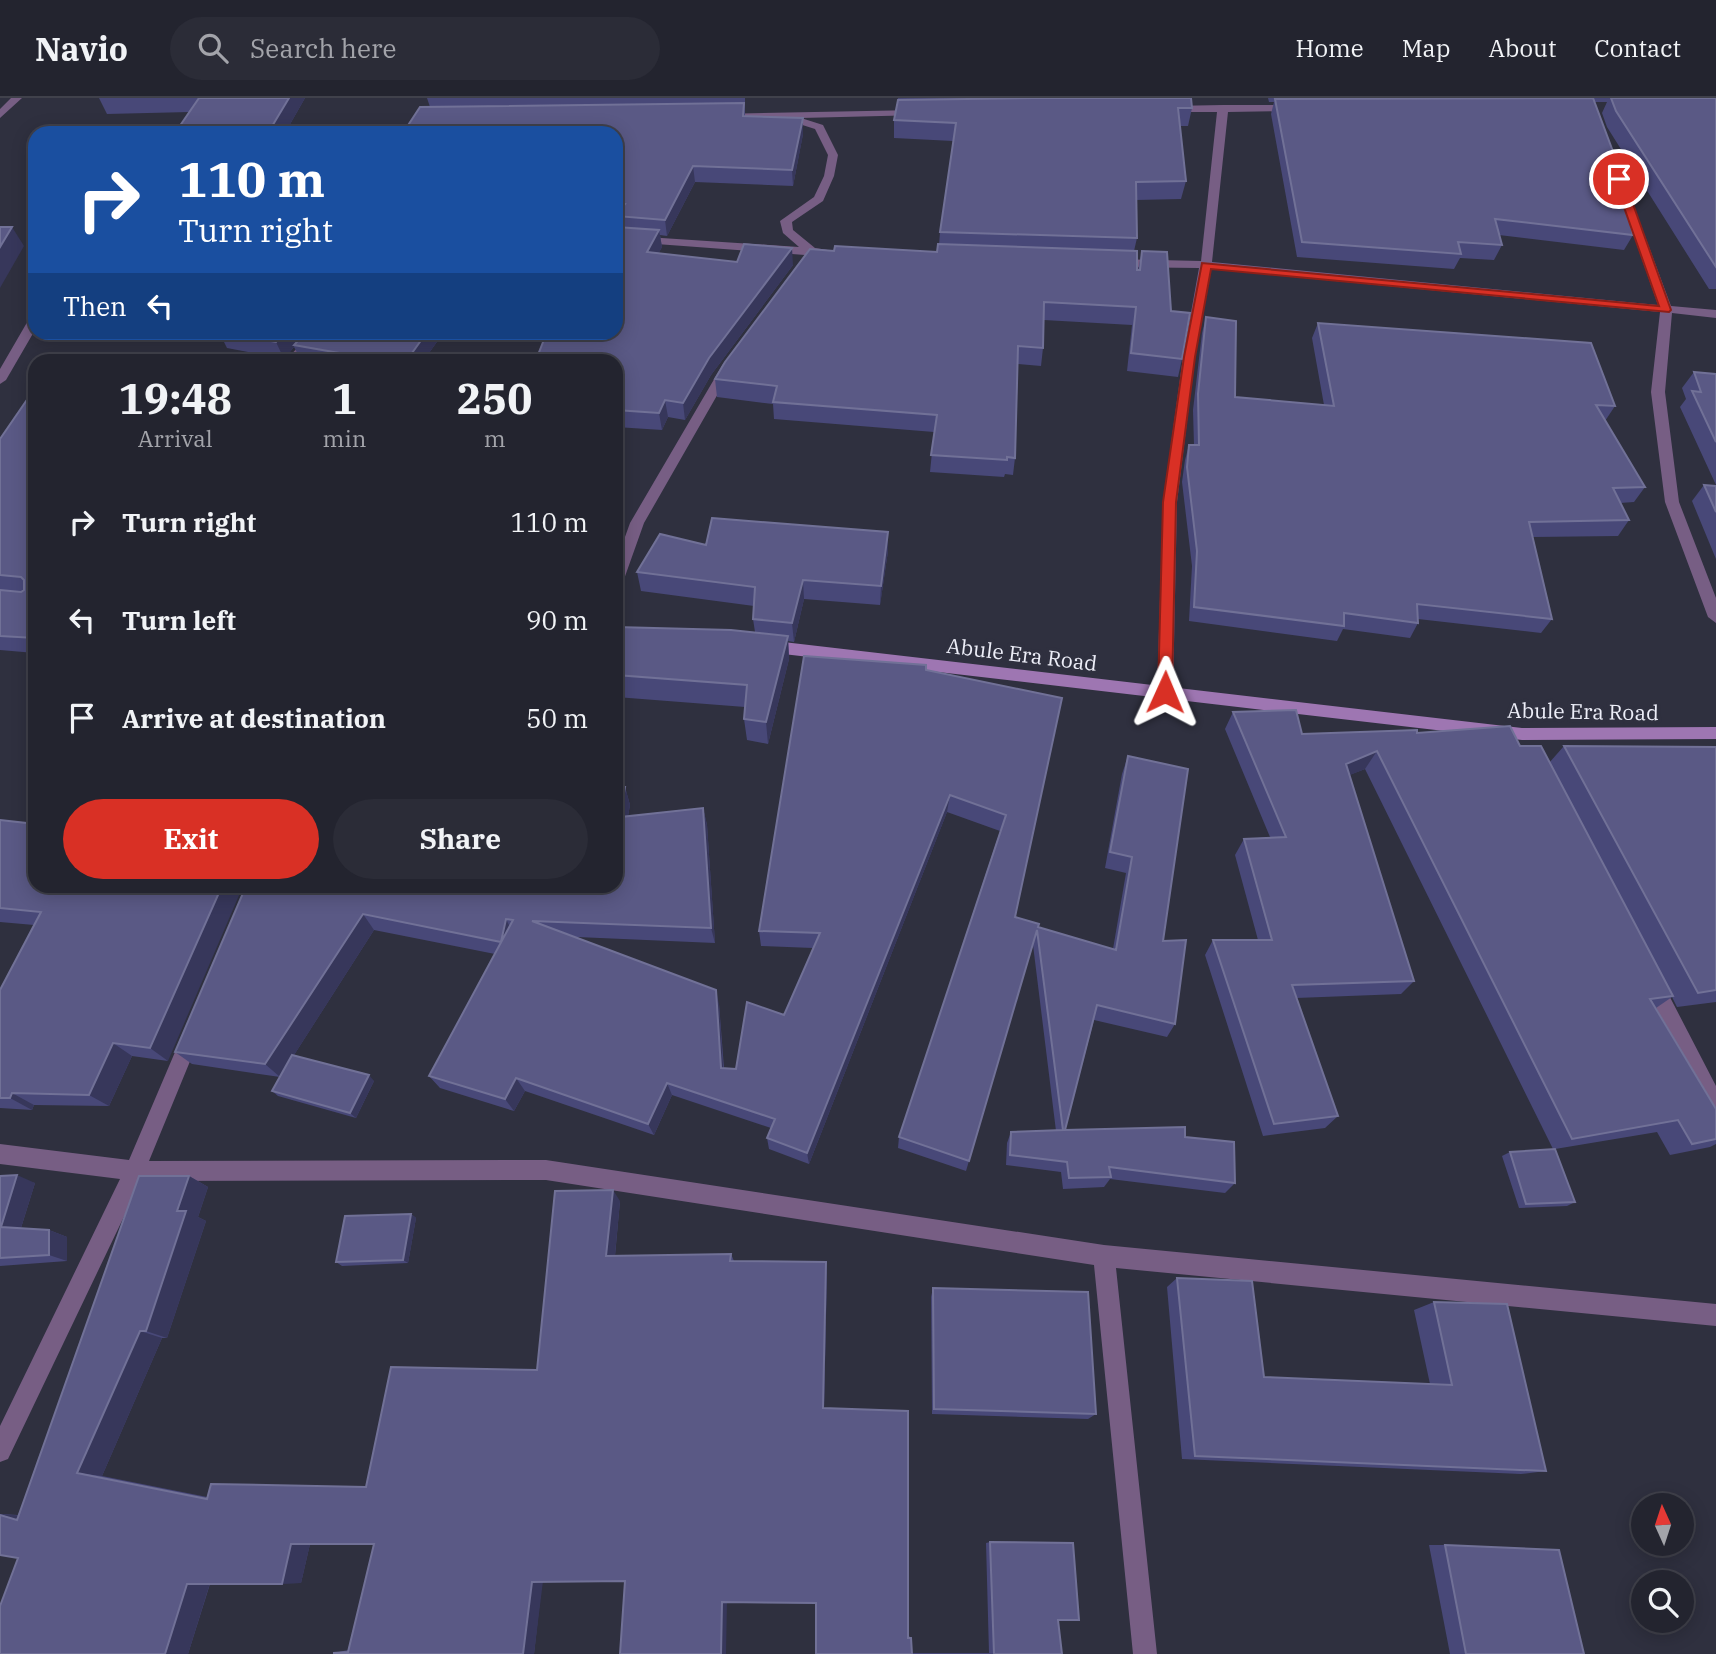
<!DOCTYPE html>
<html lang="en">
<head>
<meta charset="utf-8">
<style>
	body { margin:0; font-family:"IBM Plex Serif",serif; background:#2b2c37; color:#f1f3f6; height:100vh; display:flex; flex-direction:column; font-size:26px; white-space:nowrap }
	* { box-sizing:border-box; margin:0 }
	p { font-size:23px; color:#a3a4aa }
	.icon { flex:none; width:38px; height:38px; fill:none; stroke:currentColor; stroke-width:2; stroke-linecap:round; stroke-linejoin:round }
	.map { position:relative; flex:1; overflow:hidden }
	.side { position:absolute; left:28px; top:256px; width:595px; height:539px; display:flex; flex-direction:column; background:#23242f; border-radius:21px; box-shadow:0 4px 18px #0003,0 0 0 2px #40414b }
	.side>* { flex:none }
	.banner { position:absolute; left:28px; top:28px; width:595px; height:214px; border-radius:21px; box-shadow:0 4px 18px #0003,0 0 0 2px #40414b; background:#1a4fa0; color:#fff; overflow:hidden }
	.needle { width:46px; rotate:357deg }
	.controls { position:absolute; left:1631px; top:1395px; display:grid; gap:14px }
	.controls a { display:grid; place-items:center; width:63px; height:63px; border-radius:50%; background:#23242f; box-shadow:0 4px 18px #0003,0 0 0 2px #40414b; font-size:35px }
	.pin { position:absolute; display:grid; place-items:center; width:60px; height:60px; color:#fff; margin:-30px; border:4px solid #fff; border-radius:50%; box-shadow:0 2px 7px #0007 }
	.me { position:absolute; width:77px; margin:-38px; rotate:1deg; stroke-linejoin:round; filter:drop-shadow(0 0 5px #0008) }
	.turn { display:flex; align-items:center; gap:24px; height:147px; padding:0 35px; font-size:32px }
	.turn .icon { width:91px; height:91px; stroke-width:2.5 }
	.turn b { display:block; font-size:49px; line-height:60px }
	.then { display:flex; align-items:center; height:66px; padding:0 35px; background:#0003; gap:14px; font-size:26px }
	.eta { display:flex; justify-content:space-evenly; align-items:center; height:119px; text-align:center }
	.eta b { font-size:42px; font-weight:700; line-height:49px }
	.button { display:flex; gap:14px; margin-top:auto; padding:14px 35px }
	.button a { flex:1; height:80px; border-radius:42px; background:#d93025; color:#fff; font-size:28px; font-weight:700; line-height:80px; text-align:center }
	.button a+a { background:#2b2c37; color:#f1f3f6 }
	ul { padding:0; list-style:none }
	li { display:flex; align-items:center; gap:21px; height:98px; padding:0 35px }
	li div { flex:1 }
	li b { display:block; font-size:26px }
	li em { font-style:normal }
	header { display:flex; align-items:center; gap:42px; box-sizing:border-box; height:98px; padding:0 35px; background:#23242f; border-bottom:2px solid #40414b }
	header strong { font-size:33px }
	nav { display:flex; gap:38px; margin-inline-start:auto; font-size:24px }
	.search { width:490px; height:63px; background:#2b2c37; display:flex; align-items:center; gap:18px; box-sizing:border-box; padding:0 24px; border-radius:38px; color:#a3a4aa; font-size:26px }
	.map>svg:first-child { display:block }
</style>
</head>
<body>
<header>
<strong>Navio</strong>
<div class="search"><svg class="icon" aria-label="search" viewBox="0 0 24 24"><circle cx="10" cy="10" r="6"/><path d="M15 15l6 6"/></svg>Search here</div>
<nav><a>Home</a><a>Map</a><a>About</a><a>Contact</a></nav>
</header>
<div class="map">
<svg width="1716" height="1556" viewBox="0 0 1716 1556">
	<rect width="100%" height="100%" fill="#2f303f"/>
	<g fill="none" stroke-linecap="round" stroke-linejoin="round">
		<!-- street -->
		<path fill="#775e84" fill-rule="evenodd" d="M11,0H22L0,20V11Z
			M1223,7H1296L1301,10L1296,13L1228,14L1212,164L1658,207L1611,73L1620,71L1671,208L1716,212V220L1672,215L1665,294L1679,404L1716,500V525L1708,519L1665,404L1651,294L1660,214L1211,171L1195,259L1177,404L1173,594L1165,600L1159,598L1157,594L1163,404L1183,259L1199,170L1113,169L1107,165L1113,161L1201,163L1217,14H1170L1165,11L1170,8Z
			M918,12L922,13V17L801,20L823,27L838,57L834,78L823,103L792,124L793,132L815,150L834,153V157L810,160L805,157L616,143V137L799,149L783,135L780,123L814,99L824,78L828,57L815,31L793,24V20L722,21L718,20V16Z
			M35,217V232L6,282L0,286V271L29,221Z
			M312,234H326L299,262H286Z
			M729,262L735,266L644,425L623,484L616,489V464L630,425L723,266Z
			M1652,876L1659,878L1716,988V1017L1709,1015L1643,884L1645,878Z
			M191,930L198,933L200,939L149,1063L546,1062L1104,1147L1716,1206V1228L1116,1170L1157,1556H1133L1094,1167L546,1082L141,1083L8,1361L0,1364V1328L120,1081L0,1066V1046L129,1062L184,933Z"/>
		<!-- secondary -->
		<path fill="#9e76b2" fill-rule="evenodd" d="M766,542L1522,630L1716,629V641L1522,642L766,554L758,548Z"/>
	</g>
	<!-- wall -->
	<path fill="#484878" d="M99,0H305L285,35L189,14L107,16Z
		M427,0H745V18L803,20V36L793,88L695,84L667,138L660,137L662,149L658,156L737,164L793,167L711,277L685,322L668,319L662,332L616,329L617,129L616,122V35L430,9Z
		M898,0H1191L1192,10L1188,28H1180L1186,83L1181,101L1136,102L1137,140L1134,153L1137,172H1138L1142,153L1171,213L1182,261L1178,279L1127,273L1132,227L1044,222L1043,250L1041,268L1018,266L1015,360L1013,377L1005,376L1004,379L930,374L934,334L774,321L773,306L717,299L715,281L834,153L937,154L939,147L940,134L953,43L894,40V22Z
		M1268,0H1716V191H1709L1607,29L1602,15L1607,4H1594L1633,137L1624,152L1499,137L1502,147L1494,162L1460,160L1454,171L1297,159L1271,16L1274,4H1269Z
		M1206,219L1235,299L1324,307L1312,240L1318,225L1615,308L1605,323L1645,389L1634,404L1620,405L1629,422L1618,438L1533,439L1552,521L1541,535L1418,521V525L1410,540L1343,531L1337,543L1189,523L1192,468L1182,384L1185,362L1189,347H1194L1193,312L1202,235Z
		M219,234H444L424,262H301L294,249L284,261L227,250Z
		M1694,274L1716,276V387L1680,309L1686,301L1682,290Z
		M35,293V555L0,552V341Z
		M1704,387L1716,388V461L1692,403Z
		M706,447L888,453L880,507L804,501L794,544L788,543L789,561L768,646L747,642L744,621L745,609L616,599V529L755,534L753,521L754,508L641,493L637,474Z
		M926,572L1062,600L1015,819L1038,829L1113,851L1126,775L1105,770L1122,676L1128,658L1163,843L1175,926L1167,939L1094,922L1065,1032L1185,1039L1235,1085L1225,1095L1110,1081L1104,1089L1063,1091L1061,1074L1006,1067L1007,1045L1011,1034L1056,1033L1033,847L966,1073L898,1050L899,1039L1000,733L947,714L809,1066L769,1051L767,1040L771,1030L672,997L654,1037L525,993L514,1013L440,990L429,978L495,856L374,832L294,957L374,983L356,1020L278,998L272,993L280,979L192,966L175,954L246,788L625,689L630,707L628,718L703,710L707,727L715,845L577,839L719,906L724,970L736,971L784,917L813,850L761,848L759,833Z
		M1233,614L1302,636L1417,635L1520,648L1549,665L1564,648L1716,649V904L1677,909L1672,899L1656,910L1716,1011V1046L1710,1049L1670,1057L1657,1034L1555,1051L1575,1104L1567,1108L1519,1110L1502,1058L1510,1054L1553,1051L1365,671L1349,677L1414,883L1401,896L1296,900L1338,1018L1325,1030L1263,1038L1205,857L1213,842H1258L1235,757L1244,741L1270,739L1225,631Z
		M0,722L168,963L132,958L109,1008L34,1007L32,1012L0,1010V892L34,827L0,824Z
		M0,1078L35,1085L21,1130L49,1132L67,1139V1163L0,1168Z
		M189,1078L208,1089L198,1119L206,1123L167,1240H162L102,1378L207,1399L366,1389L537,1272L620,1103L615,1158L731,1156L734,1163L827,1173L824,1310L908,1537L911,1540L912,1555H989L986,1445L990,1444L1058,1522L1062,1556H816V1505L625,1483L542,1484L534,1556H334V1555L348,1552L374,1447L310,1446L301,1485L210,1486L188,1556L18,1460L0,1416L18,1417Z
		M411,1116L416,1120L408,1165L342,1168L336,1164Z
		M1177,1180L1264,1279L1430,1286L1414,1212L1434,1204L1546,1373L1521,1376L1182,1361L1167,1189Z
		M933,1190L1096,1316L1088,1321L932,1316L931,1199Z
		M1429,1447H1445L1584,1556H1450Z"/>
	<!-- shaded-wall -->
	<path fill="#37375b" d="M289,0H305L285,35H268Z
		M803,20V36L793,88L792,72Z
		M693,68L695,84L667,138L665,122Z
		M12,129L24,148L0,190V149Z
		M659,132L662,149L650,172L647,154Z
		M792,150L793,167L711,277L685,322L683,305L709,260Z
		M285,234H308L294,247V249L284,261L276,244Z
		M427,234H444L424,262H407Z
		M665,302L668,319L662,332L659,315Z
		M888,434V453L880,507L881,488Z
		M803,482L804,501L794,544L792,525Z
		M788,538L789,561L768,646L766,624Z
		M1377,653L1365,671L1335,683L1346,666Z
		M625,689L630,707L625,736L620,719Z
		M950,697L947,714L809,1066L807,1055Z
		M703,710L707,727L715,845L711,830Z
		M222,788H243L168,963L150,950Z
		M363,816L374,832L280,979L265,966Z
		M506,821L514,837L501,844Z
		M716,892L719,906L724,983L721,970Z
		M113,945L132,958L109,1008L89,997Z
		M369,977L374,983L356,1020L350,1015Z
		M516,980L525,993L514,1013L505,1001Z
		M667,985L672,997L654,1037L648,1026Z
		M12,995L34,1007L32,1012L10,1000Z
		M17,1077L35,1085L19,1136L1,1129Z
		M189,1078L208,1089L198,1119L206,1123L167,1240L146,1233L177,1113Z
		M613,1092L620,1103L614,1167L606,1158Z
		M411,1116L416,1120L408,1165L403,1162Z
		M49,1132L67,1139V1163L49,1157Z
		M826,1164L827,1173L824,1315L823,1310Z
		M140,1233L162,1240L102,1378L77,1375Z
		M0,1416L26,1418L17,1422Z
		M291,1446H310L301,1485L282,1486Z
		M543,1483L534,1556H523L532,1484Z
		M210,1485L188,1556H165L187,1486Z
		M727,1502L726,1556H721L722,1504Z"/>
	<!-- building -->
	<path fill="#5a5985" stroke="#717197" stroke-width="2" d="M199,0H289L268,35H175Z
		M1035,0H1191L1192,10H1178L1186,83L1136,84L1137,140L940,134L956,25L894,22L898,2Z
		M1593,0L1621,75L1633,137L1495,121L1502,147L1458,144L1461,156L1302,144L1275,1Z
		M1611,0H1716V169L1616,13Z
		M744,5L743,18L803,20L792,72L693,68L665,122L616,118L625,106L616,105V35H403L420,9Z
		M0,129H12L0,149Z
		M616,129L659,132L647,154L737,164L744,146L792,150L709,260L683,305L665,302L659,315L616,312V262H536L547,234H616Z
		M938,146L1137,153V172H1140L1142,153L1167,154L1171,213L1190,215L1182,261L1131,255L1136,209L1044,204L1043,250L1018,248L1015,360L1007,359V362L931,357L937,317L773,304L777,288L715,281L725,264L810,151L834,153L835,148L937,154Z
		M1206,219L1236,223L1235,299L1334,308L1318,225L1591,245L1615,308L1596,307L1645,389L1613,390L1629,422L1529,424L1552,521L1417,506L1418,525L1344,515V528L1194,509L1197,453L1187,369L1189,347H1199L1198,296Z
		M220,234H285L276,244Z
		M306,234H427L407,262H379L294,247Z
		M1694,274L1716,276V344L1692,293L1701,294Z
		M33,293H35V540L0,538V492L21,494L24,492V482L21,479L0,477V341Z
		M1704,387L1716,388V414Z
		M712,420L888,434L881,488L803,482L792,525L753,521L755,489L637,474L660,436L706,447Z
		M616,529L731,532L788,538L766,624L744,621L747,587L616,577Z
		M804,558L926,567V572L1062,600L1015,819L1039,826L1038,829L1116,852L1132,759L1110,754L1128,658L1188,671L1163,843L1186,842L1175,926L1097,907L1065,1032L1185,1029V1039L1234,1044L1235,1085L1109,1069L1111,1079L1069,1080L1067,1064L1010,1057L1011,1034L1063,1032L1037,832L969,1063L899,1039L1006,717L950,697L807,1055L767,1040L775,1021L667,985L648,1026L516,980L505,1001L429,978L513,822L506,821L501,844L363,816L265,966L175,954L246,788H616V689H625L620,719L703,710L711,830L532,823L716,892L721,970L736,971L747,904L784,917L820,835L759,833Z
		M1296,612L1302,636L1417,632V635L1510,628L1520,648H1541L1673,898L1650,901L1716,1011V1041L1692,1046L1678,1022L1572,1041L1377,653L1346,666L1414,883L1292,887L1338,1018L1274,1026L1213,842H1272L1244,741L1286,739L1233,614Z
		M1564,648L1716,649V892L1698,895Z
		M0,722L35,726V788H222L150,950L113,945L89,997L12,995L10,1000H0V892L41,814L0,810Z
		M292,957L369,977L350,1015L272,993Z
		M1555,1051L1575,1104L1526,1106L1510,1054Z
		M17,1077L1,1129L49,1132V1157L0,1160V1078Z
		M139,1078H189L177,1113H186L146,1233H140L77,1375L207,1401L211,1386L366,1389L391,1269L537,1272L555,1093L613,1092L606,1158L731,1156L730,1163L826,1164L823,1310L908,1313V1540H911L912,1556H816V1505L722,1504L721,1556H620L625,1483L532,1484L523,1556H334V1555L348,1554L374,1446H291L282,1486H187L165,1556H0V1508L18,1460L0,1457V1417L17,1422Z
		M411,1116L403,1162L336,1164L345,1118Z
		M1177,1180L1252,1183L1264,1279L1452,1287L1434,1204L1507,1206L1546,1373L1195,1358Z
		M933,1190L1088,1194L1096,1316L934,1311Z
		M990,1444L1073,1445L1079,1522H1058L1062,1556H994Z
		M1445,1447L1559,1452L1584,1556H1466Z"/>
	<!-- route -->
	<path fill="#d93025" stroke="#8d1f18" stroke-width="2" d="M1619,78L1624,81L1671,212L1669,214L1211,171L1195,259L1176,404L1172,594L1170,598H1160L1158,594L1163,404L1184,259L1202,165L1659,208L1614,81Z"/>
	<g text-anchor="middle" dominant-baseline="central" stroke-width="7" stroke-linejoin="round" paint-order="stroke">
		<!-- street labels -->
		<g font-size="21" fill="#edeef8" stroke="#2f303f">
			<text transform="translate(1022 556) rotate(7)">Abule Era Road</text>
			<text transform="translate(1583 613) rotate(1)">Abule Era Road</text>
		</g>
	</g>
</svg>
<div class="controls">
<a><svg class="needle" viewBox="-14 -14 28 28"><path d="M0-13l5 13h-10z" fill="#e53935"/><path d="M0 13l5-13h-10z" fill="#a3a4aa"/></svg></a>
<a><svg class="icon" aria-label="search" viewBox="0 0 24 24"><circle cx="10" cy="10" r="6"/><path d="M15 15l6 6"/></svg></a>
</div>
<div class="pin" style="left:1619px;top:81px;background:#d93025"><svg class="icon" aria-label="arrive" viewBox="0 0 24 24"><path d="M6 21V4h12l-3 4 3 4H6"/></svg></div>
<svg class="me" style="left:1165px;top:594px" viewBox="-20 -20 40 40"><path d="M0-17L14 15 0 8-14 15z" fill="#d93025" stroke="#fff" stroke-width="4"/></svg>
<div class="banner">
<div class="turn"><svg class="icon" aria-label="right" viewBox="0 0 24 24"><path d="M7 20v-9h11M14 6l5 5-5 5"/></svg><div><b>110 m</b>Turn right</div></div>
<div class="then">Then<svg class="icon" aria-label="left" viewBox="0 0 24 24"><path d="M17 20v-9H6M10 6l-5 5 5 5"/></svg></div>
</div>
<section class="side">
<div class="eta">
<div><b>19:48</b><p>Arrival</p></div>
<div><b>1</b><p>min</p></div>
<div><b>250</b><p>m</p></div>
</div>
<ul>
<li><svg class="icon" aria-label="right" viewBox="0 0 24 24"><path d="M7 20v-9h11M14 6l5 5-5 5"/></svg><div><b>Turn right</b></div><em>110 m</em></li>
<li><svg class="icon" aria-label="left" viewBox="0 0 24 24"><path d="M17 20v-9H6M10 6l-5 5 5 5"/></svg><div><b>Turn left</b></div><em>90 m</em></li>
<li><svg class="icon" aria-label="arrive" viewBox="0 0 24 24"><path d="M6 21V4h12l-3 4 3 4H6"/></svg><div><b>Arrive at destination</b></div><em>50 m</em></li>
</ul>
<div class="button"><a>Exit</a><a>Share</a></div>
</section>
</div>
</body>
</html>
